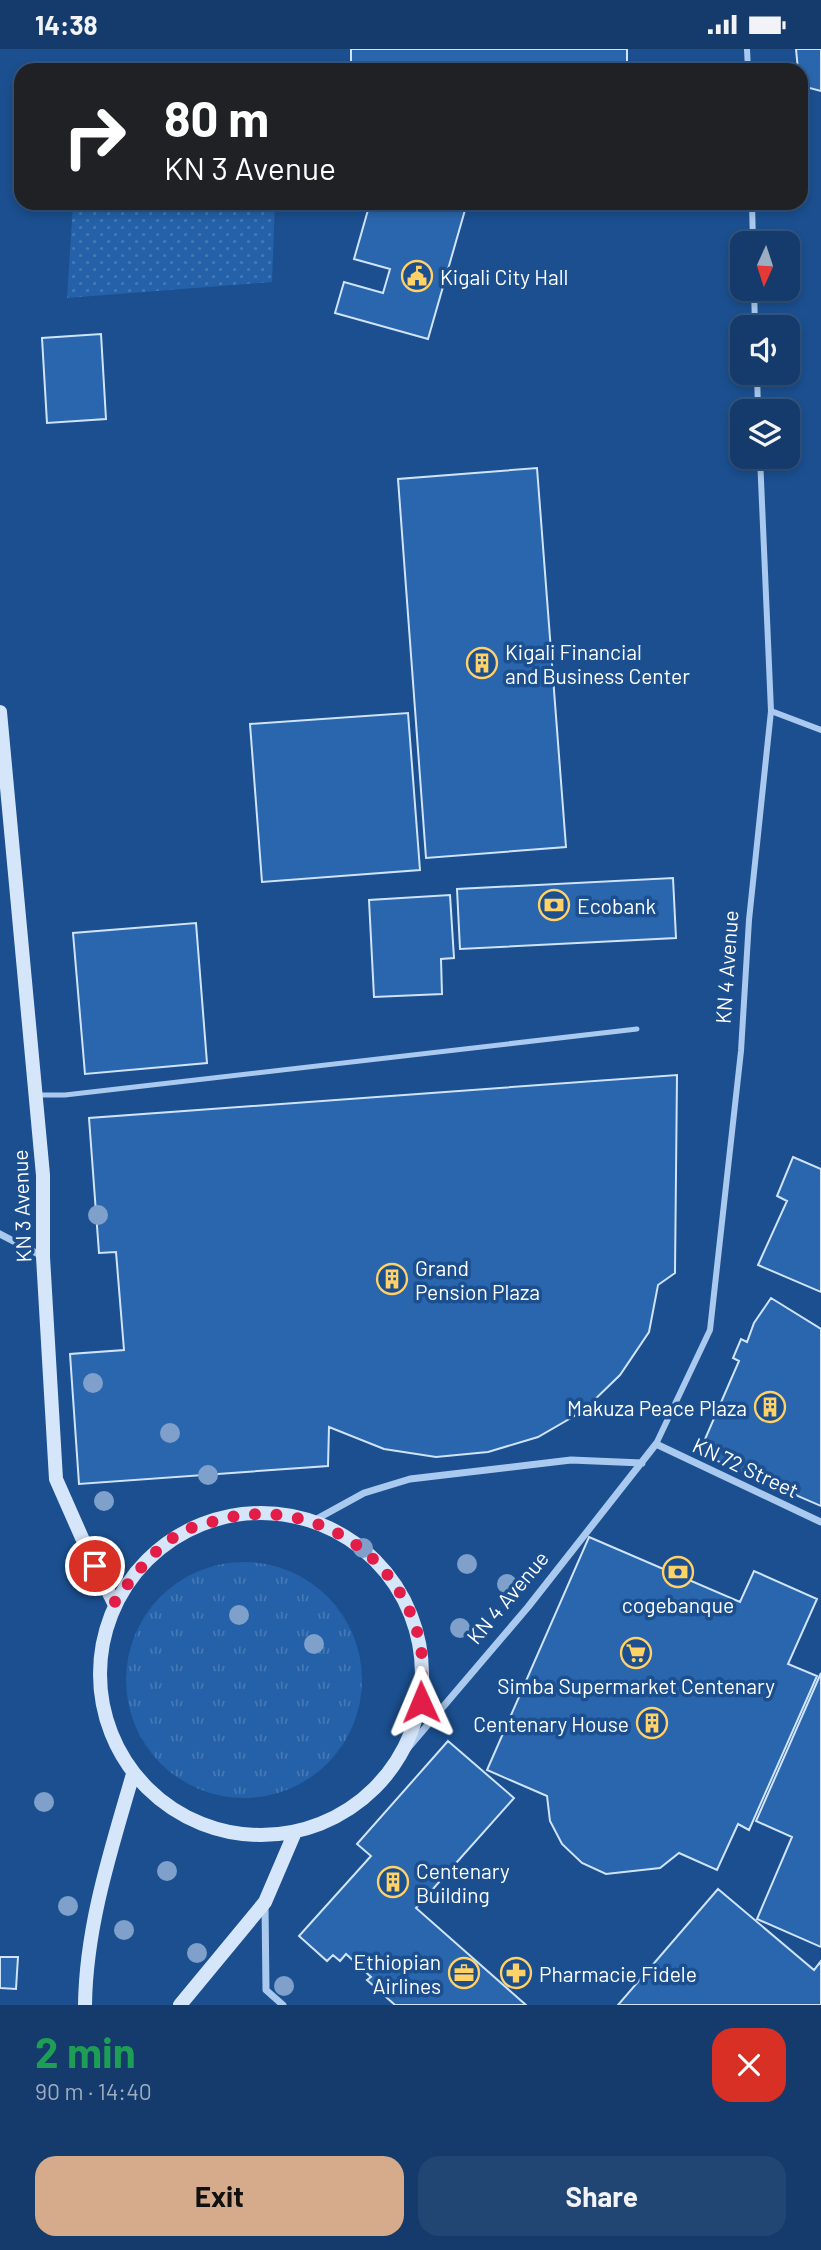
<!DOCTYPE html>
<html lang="en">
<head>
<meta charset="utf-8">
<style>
	body { margin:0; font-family:Barlow,sans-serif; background:#214673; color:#f1f3f6; height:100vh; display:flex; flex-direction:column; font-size:26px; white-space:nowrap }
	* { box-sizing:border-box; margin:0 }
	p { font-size:23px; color:#9dadc1 }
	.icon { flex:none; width:38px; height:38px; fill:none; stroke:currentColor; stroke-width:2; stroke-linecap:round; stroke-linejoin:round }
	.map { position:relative; height:1956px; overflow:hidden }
	.drawer { display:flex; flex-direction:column; background:#143b6b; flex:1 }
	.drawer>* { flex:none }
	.banner { position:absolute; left:14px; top:14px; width:794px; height:147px; border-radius:21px; box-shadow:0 4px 10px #0003,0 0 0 2px #33557e; background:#202124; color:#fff; overflow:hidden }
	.needle { width:46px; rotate:183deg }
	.tools { position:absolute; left:730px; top:182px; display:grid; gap:14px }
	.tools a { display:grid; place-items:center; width:70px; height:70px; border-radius:14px; background:#143b6b; box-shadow:0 4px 10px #0003,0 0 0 2px #33557e; font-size:35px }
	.pin { position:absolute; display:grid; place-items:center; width:60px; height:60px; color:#fff; margin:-30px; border:4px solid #fff; border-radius:50%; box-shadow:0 2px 7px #0007 }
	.me { position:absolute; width:77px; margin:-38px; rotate:359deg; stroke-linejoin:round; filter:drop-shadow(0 0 5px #0008) }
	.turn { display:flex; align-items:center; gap:24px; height:147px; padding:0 35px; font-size:32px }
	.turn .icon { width:91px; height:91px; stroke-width:2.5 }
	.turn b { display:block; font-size:49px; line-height:60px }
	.round { display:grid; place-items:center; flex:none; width:74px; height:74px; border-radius:21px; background:#214673 }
	.headline { display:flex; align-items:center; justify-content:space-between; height:119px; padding:0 35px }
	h1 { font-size:42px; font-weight:700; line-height:52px; color:#1e9e55 }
	.cta { display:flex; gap:14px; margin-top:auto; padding:14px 35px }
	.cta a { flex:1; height:80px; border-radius:21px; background:#d6ab8b; color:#111; font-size:28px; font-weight:700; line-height:80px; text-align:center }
	.cta a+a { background:#214673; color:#f1f3f6 }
	.status { display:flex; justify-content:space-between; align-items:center; height:49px; padding:0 35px; background:#143b6b; direction:ltr }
	.status svg { height:19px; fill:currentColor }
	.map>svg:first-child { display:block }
</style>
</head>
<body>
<div class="status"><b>14:38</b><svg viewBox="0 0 49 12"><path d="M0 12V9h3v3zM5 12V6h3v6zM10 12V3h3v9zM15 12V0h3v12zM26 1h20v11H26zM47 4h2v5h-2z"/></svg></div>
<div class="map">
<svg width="821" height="1956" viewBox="0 0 821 1956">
	<defs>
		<pattern id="grass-tufts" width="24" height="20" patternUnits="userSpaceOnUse" patternTransform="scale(1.75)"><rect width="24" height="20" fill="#2461a8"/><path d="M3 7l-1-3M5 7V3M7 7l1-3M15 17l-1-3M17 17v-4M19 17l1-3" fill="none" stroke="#4579b5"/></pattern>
		<pattern id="park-dots" width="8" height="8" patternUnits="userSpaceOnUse" patternTransform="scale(1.75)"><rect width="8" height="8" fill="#2461a8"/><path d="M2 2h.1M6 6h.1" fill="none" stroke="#4579b5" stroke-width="1.8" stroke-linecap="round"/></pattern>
	</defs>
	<rect width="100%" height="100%" fill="#1b4f8f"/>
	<!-- grass -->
	<path fill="url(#grass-tufts)" d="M126 1631a118 118 0 1 1 236 0a118 118 0 1 1-236 0Z"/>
	<!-- park -->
	<path fill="url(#park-dots)" d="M73,154H275L272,233L67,249Z"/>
	<!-- building -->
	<path fill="#2a66ad" stroke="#cfe3fa" stroke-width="2" d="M351,0H627V21H351Z
		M796,0H821V42L802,37V21H798Z
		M370,154H573L568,159L465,161L428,290L335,264L344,233L383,244L390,220L354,210Z
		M101,285L106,370L47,374L42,289Z
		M537,419L566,798L426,809L398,430Z
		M408,664L420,821L262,833L250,675Z
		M673,829L676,889L460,900L457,840Z
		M450,846L454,909L441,910L442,945L374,948L369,851Z
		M196,874L207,1014L85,1025L73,884Z
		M677,1026L675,1224L658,1236L649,1283L620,1326L583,1362L538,1388L488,1403L436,1408L384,1400L329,1378L328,1417L79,1435L70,1305L124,1301L116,1203L99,1204L89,1069Z
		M793,1108L821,1120V1243L758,1216L787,1152L777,1147Z
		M771,1249L821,1280V1457L699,1404L739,1312L733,1309L741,1290L747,1293L754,1274Z
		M589,1488L740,1553L754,1522L817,1550L788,1615L817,1627L749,1781L738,1775L717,1821L679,1804L660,1819L606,1825L582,1814L562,1795L550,1772L547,1747L487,1721Z
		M821,1624V1898L757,1870L792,1788L756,1772Z
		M448,1692L514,1749L416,1859L526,1956H395L367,1931L371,1928L346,1905L340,1912L333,1906L327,1912L299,1887L371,1807L357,1795Z
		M718,1840L814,1921L821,1912V1956H618Z
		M0,1908H18L16,1940L0,1939Z"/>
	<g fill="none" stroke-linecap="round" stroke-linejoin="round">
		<!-- service -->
		<path stroke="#a9c9ee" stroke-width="5" d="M39,1046H65L637,980"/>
		<!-- pedestrian -->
		<path stroke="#a9c9ee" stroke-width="6" d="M747,0L748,21
			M752,154L753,194
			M754,240L755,278
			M757,324L758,362
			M771,662L821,681
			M656,1395L710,1281L741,1002L749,871L771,662L760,408"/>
		<!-- minor -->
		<path stroke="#a9c9ee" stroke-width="7" d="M0,1185L42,1207
			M313,1472L364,1444L410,1430L571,1411L642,1414
			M402,1706L528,1558L656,1395L821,1473
			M265,1856L266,1941L283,1956"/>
		<!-- secondary -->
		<path stroke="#d6e6fa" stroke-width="14" d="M0,663L43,1126V1208L56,1430L86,1498L114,1554
			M100 1625a161 161 0 1 1 322 0a161 161 0 1 1-322 0Z
			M85,1956C86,1877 111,1801 133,1725
			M180,1956L265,1853L295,1783"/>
	</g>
	<!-- trees -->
	<g fill="#7ea0ca">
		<circle cx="98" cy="1166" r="10"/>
		<circle cx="93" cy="1334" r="10"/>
		<circle cx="170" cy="1384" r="10"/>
		<circle cx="208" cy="1426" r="10"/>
		<circle cx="104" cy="1452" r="10"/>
		<circle cx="363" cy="1499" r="10"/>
		<circle cx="467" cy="1515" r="10"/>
		<circle cx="507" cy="1535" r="10"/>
		<circle cx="239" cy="1566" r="10"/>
		<circle cx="460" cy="1579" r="10"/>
		<circle cx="314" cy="1595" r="10"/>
		<circle cx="44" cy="1753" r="10"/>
		<circle cx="167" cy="1822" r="10"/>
		<circle cx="68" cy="1857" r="10"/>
		<circle cx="124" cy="1881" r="10"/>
		<circle cx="197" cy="1904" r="10"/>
		<circle cx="284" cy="1937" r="10"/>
	</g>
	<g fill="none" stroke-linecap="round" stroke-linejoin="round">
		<!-- route -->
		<path stroke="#e11d48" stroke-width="12" stroke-dasharray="0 21.6" d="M95,1517L114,1554C134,1527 153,1499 184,1482C191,1478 201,1477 209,1474C302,1442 399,1499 420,1594C424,1612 421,1634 421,1653"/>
	</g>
	<!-- icons -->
	<defs>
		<g id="civic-ring" transform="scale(1.575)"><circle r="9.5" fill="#1b4f8f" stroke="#ffd166" stroke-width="1.5"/><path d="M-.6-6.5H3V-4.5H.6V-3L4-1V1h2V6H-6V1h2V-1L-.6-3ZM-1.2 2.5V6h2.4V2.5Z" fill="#ffd166"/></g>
		<g id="building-ring" transform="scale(1.575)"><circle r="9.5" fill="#1b4f8f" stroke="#ffd166" stroke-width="1.5"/><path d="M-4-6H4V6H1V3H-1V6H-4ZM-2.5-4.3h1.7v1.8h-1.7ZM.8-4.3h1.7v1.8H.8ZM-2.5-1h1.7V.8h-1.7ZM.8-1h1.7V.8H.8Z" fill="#ffd166"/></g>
		<g id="bank-ring" transform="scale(1.575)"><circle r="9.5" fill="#1b4f8f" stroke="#ffd166" stroke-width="1.5"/><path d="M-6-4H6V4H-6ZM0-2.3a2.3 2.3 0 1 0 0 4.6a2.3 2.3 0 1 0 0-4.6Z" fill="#ffd166"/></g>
		<g id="supermarket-ring" transform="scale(1.575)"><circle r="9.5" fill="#1b4f8f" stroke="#ffd166" stroke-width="1.5"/><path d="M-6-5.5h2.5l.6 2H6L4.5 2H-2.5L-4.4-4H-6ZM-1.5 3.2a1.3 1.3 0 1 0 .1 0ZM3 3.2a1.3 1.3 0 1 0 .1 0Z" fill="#ffd166"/></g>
		<g id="office-ring" transform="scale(1.575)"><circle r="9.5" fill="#1b4f8f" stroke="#ffd166" stroke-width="1.5"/><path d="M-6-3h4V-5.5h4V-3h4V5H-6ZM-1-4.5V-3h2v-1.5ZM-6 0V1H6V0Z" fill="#ffd166"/></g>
		<g id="pharmacy-ring" transform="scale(1.575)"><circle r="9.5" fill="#1b4f8f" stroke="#ffd166" stroke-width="1.5"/><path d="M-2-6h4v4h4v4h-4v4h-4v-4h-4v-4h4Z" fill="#ffd166"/></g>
	</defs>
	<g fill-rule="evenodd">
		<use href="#civic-ring" x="417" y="227"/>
		<use href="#building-ring" x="482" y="614"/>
		<use href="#bank-ring" x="554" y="856"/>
		<use href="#building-ring" x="392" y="1230"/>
		<use href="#building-ring" x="770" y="1358"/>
		<use href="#bank-ring" x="678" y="1523"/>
		<use href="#supermarket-ring" x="636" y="1604"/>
		<use href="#building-ring" x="652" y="1674"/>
		<use href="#building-ring" x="393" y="1833"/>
		<use href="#office-ring" x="464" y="1924"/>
		<use href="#pharmacy-ring" x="516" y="1924"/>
	</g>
	<g text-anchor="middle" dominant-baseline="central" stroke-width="7" stroke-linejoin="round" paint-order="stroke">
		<!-- poi labels -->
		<g font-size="21" fill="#fff" stroke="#1b4f8f" text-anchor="start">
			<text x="440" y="227">Kigali City Hall</text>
			<text x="505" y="602">Kigali Financial<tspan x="505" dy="24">and Business Center</tspan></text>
			<text x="577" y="856">Ecobank</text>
			<text x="415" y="1218">Grand<tspan x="415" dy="24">Pension Plaza</tspan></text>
			<text x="747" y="1358" text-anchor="end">Makuza Peace Plaza</text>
			<text x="678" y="1555" text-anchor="middle">cogebanque</text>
			<text x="636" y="1636" text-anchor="middle">Simba Supermarket Centenary</text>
			<text x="629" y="1674" text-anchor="end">Centenary House</text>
			<text x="416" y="1821">Centenary<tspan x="416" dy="24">Building</tspan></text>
			<text x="441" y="1912" text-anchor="end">Ethiopian<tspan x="441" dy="24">Airlines</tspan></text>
			<text x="539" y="1924">Pharmacie Fidele</text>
		</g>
		<!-- street labels -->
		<g font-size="21" fill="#fff" stroke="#1b4f8f">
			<text transform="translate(726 918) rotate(-86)">KN 4 Avenue</text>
			<text transform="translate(21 1157) rotate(-92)">KN 3 Avenue</text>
			<text transform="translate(746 1418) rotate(25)">KN 72 Street</text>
			<text transform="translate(507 1548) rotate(-50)">KN 4 Avenue</text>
		</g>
	</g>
</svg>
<div class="tools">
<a><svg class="needle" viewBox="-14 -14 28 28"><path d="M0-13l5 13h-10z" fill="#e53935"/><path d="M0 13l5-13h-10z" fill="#9dadc1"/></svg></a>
<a><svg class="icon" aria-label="sound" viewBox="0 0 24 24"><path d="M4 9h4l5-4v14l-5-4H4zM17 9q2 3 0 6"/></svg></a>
<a><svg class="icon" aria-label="layers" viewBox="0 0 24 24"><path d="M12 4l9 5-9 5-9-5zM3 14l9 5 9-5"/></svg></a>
</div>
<div class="pin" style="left:95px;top:1517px;background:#d93025"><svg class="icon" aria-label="arrive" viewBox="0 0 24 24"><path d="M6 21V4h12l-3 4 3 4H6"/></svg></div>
<svg class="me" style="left:421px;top:1653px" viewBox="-20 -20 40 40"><path d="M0-17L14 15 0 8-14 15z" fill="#e11d48" stroke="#fff" stroke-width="4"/></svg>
<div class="banner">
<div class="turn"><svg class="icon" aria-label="right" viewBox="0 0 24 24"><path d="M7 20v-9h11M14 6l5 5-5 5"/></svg><div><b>80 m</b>KN 3 Avenue</div></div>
</div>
</div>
<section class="drawer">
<div class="headline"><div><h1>2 min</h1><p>90 m · 14:40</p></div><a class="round" style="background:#d93025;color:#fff"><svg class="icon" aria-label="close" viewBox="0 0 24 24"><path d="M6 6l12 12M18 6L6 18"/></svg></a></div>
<div class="cta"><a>Exit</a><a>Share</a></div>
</section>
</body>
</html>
